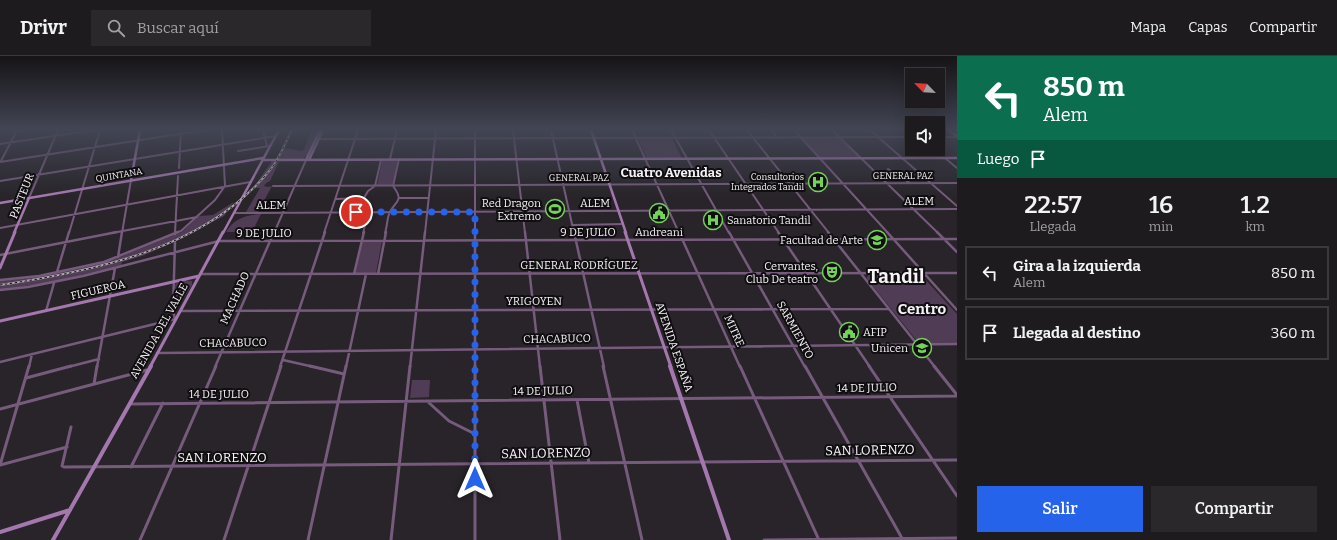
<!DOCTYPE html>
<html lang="es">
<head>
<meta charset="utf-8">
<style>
	body { margin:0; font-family:Bitter,serif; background:#2b282c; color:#f1f3f6; height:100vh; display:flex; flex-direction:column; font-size:15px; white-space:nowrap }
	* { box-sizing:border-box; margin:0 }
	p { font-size:13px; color:#a1a1a4 }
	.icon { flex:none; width:22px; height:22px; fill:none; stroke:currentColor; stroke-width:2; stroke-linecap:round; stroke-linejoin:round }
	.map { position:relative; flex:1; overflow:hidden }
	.sheet { display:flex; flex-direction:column; background:#1e1b1f; width:380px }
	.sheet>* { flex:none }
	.top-card { background:#0b6e4f; color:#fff; overflow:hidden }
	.needle { width:26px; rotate:295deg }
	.tools { position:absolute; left:905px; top:12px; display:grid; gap:8px }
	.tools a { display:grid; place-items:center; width:40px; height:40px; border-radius:0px; background:#1e1b1f; box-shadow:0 4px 16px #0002,0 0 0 1px #3c393d; font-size:20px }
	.pin { position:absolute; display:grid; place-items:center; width:34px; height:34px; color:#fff; margin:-17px; border:2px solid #fff; border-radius:50%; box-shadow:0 1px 4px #0007 }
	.me { position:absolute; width:44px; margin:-22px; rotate:0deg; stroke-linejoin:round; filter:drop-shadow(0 0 3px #0008) }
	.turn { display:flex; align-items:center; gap:14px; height:84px; padding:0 20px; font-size:18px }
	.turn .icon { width:52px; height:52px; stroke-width:2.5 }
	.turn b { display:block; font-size:28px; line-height:34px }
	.then { display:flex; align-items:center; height:38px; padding:0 20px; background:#0003; gap:8px; font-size:15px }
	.eta { display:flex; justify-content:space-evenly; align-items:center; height:68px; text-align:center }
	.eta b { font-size:24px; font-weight:600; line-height:28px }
	.button { display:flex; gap:8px; margin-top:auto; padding:8px 20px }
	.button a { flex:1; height:46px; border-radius:0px; background:#2563eb; color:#fff; font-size:16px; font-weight:600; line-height:46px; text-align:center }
	.button a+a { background:#2b282c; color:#f1f3f6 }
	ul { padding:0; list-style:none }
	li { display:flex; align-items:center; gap:12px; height:54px; margin:0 8px 6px; padding:0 12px; border:2px solid #3c393d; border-radius:0px }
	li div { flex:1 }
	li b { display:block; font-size:15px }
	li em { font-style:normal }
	header { display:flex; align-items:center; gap:24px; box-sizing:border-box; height:56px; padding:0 20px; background:#1e1b1f; border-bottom:1px solid #3c393d }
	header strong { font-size:19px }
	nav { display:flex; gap:22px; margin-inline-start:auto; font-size:14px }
	.search { width:280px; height:36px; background:#2b282c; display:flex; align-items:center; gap:10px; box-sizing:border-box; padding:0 14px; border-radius:0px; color:#a1a1a4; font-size:15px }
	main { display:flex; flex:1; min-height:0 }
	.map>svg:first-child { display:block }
</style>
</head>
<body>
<header>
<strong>Drivr</strong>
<div class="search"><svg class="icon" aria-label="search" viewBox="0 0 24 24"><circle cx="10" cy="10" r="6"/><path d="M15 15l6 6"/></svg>Buscar aquí</div>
<nav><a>Mapa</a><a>Capas</a><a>Compartir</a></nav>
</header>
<main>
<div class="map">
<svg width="957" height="484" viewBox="0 0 957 484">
	<rect width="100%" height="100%" fill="#282429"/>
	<!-- green -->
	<path fill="#513c56" d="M312,74H318L307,100L302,103H278L284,92L303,95Z
		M803,82H840L859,101H820Z
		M638,83H672L682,102H647Z
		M272,105L279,106L270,125L266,127L264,130L268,131L272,130L258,156H246L260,132H253Z
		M382,105H398L392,129L377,130Z
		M234,146L224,160L172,187L142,200L122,206L121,209L58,225L0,234V225L37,221L115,203L182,176L199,160L213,159Z
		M261,158L252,176H226C234,162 246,159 261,158Z
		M363,185H382L376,217H355Z
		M869,219H916L924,222L957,258V287H922L917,285L867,223V221Z
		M185,224L192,225V229L175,256V229L177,227Z
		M412,324H430L429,341L410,342Z"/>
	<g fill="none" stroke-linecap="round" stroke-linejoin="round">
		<!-- street-far2 -->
		<path stroke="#765b7d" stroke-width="2" d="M263,74L267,90
			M475,74V177
			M513,74L525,177
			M551,74L574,177
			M632,74L679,177
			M671,74L729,177
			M709,74L779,177
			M747,74L829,177
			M771,74L777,81
			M794,74L888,177
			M832,74L938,177
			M870,74L957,150
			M910,74L912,76
			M938,81H957
			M319,83L912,81
			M0,88L94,74
			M934,93L957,112
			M238,95L270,90
			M390,103L397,74
			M1,105L17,74
			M0,106L204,74
			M179,112L181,74
			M888,113L910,127
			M0,125L276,80
			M273,130L957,127
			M393,130L399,103
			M29,142L58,74
			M399,142H428
			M336,143L364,142
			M234,157L957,153
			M572,169L623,168
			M0,172L250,126
			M69,177L100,74
			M112,177L197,161
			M122,177L131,124
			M175,177L178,120
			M175,177L181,175L215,144L225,130L222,74
			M274,177L306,104
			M324,177L358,74
			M363,177L368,158L364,142L368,135L375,130L381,104
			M385,177C387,171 387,164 389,158C395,144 405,146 393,130
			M425,177L436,74"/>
		<!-- street-far1 -->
		<path stroke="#765b7d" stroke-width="2.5" d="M475,176V311
			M525,176L540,311
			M574,176L604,311
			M679,176L740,311
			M729,176L805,311
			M778,176L870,311
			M828,176L935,311
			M887,176L957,254
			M937,176L957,196
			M175,178V176
			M0,199L117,176
			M118,201L122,176
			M57,216L69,176
			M200,218L957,217
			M354,218L364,176
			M378,218L386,176
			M0,224L39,220L104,206L178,176
			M0,234L28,231L83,220L219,185L957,183
			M46,255L54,227
			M180,255L888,253
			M157,297L957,288
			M283,304L314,311
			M0,306L175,263L173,254L175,186
			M29,311L32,298
			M68,311L99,303
			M97,311L115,212
			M215,311L274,176
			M280,311L325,176
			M346,311L366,218
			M410,311L425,176"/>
		<!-- street -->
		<path stroke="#765b7d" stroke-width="3" d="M310,310L344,318
			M475,310V484
			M540,310L560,484
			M603,310L642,484
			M740,310L819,484
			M805,310L903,484
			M869,310L957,440
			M934,310L957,339
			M26,322L71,310
			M94,328L97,310
			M577,344L589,407
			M427,345L449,365L475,378
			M130,348L957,340
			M0,353L147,314
			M71,371L62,410L64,411L957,404
			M0,409L29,310
			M0,409L67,391
			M131,411L163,347
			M140,484L216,310
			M224,484L281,310
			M308,484L346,310
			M391,484L410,310
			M764,484L957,482"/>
		<!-- secondary-far2 -->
		<path stroke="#a478af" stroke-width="2.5" d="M591,74L626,177
			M948,74L957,80
			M263,104L957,102
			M306,104L320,74
			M309,104L323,74
			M131,124L140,74
			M0,147L263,102
			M14,177L29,142
			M223,177L279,74"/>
		<!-- secondary-far1 -->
		<path stroke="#a478af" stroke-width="3" d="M625,176L671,311
			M0,212L15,176
			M0,265L199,220
			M150,311L223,176"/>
		<!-- secondary -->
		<path stroke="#a478af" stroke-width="4" d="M670,310L729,484
			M0,476L70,454
			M53,484L151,310"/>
		<!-- rail casing -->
		<g stroke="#aca8ad" stroke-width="2">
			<path id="rail" d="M0,229C95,215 206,193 270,114C280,102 285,87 292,74"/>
		</g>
		<!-- rail -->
		<use href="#rail" stroke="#100e10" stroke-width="1" stroke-dasharray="2.5" stroke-linecap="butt"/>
	</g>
	<!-- sky -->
	<linearGradient id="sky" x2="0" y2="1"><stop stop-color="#161417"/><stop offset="0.52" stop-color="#424554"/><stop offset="1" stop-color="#424554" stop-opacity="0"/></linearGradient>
	<rect width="957" height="141" fill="url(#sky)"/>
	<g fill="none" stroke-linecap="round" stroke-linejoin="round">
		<!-- route -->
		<path stroke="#2563eb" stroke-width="7" stroke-dasharray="0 12.6" d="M356,156H475V423"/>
	</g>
	<!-- icons -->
	<defs>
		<g id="hospital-ring" transform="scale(1)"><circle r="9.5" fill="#100e10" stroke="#74d25b" stroke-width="1.5"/><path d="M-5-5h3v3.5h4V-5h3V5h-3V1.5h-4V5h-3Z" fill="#74d25b"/></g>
		<g id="stadium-ring" transform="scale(1)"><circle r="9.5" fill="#100e10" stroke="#74d25b" stroke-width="1.5"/><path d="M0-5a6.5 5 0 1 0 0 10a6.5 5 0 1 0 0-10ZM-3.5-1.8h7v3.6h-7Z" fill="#74d25b"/></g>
		<g id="civic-ring" transform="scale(1)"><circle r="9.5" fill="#100e10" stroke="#74d25b" stroke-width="1.5"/><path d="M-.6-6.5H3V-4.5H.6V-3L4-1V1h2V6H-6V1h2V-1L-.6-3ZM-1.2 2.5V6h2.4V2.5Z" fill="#74d25b"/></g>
		<g id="university-ring" transform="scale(1)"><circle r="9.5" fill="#100e10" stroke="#74d25b" stroke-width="1.5"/><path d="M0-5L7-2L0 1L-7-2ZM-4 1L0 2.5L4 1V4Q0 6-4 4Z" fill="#74d25b"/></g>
		<g id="theatre-ring" transform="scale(1)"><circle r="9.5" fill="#100e10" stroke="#74d25b" stroke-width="1.5"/><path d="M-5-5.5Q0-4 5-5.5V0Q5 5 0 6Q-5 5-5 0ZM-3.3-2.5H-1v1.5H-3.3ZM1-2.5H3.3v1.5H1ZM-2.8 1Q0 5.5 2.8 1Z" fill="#74d25b"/></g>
	</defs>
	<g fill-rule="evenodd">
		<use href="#hospital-ring" x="818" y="126"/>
		<use href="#stadium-ring" x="555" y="153"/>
		<use href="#civic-ring" x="659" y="157"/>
		<use href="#hospital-ring" x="713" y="164"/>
		<use href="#university-ring" x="877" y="184"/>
		<use href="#theatre-ring" x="832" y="216"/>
		<use href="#civic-ring" x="849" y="276"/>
		<use href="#university-ring" x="922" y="292"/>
	</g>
	<g text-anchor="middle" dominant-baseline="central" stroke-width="4" stroke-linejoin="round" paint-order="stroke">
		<!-- far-street labels -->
		<g font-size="9" fill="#f6f3f7" stroke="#100e10">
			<text transform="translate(119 119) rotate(-10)">QUINTANA</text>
			<text x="903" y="120">GENERAL PAZ</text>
			<text x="579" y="122">GENERAL PAZ</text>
		</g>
		<!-- far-poi labels -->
		<g font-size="9" fill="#f6f3f7" stroke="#100e10" text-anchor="end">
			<text x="804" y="121">Consultorios<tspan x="804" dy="10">Integrados Tandil</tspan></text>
		</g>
		<!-- street labels -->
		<g font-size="11" fill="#f6f3f7" stroke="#100e10">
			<text transform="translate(22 140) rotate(-68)">PASTEUR</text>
			<text x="919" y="145">ALEM</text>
			<text x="595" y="147">ALEM</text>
			<text x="271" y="149">ALEM</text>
			<text x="588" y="176">9 DE JULIO</text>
			<text x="264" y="177">9 DE JULIO</text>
			<text x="579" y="209">GENERAL RODRÍGUEZ</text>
			<text transform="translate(98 234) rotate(-13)">FIGUEROA</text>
			<text transform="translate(235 242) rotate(-66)">MACHADO</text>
			<text x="534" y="245">YRIGOYEN</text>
			<text transform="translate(795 274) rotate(61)">SARMIENTO</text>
			<text transform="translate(159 275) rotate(-61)">AVENIDA DEL VALLE</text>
			<text transform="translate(734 275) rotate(66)">MITRE</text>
			<text transform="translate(557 283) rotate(-1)">CHACABUCO</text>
			<text transform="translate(233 287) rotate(-1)">CHACABUCO</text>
			<text transform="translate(674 291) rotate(71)">AVENIDA ESPAÑA</text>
			<text transform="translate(867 332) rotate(-1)">14 DE JULIO</text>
			<text transform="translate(543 335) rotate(-1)">14 DE JULIO</text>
			<text x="219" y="338">14 DE JULIO</text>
		</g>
		<!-- poi labels -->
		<g font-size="11" fill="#f6f3f7" stroke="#100e10" text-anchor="end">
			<text x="541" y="147">Red Dragon<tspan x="541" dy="13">Extremo</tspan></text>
			<text x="727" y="164" text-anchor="start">Sanatorio Tandil</text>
			<text x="659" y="176" text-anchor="middle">Andreani</text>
			<text x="863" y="184">Facultad de Arte</text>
			<text x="818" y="210">Cervantes,<tspan x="818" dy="13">Club De teatro</tspan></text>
			<text x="863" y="276" text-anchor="start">AFIP</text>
			<text x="908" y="292">Unicen</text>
		</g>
		<!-- far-district labels -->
		<g font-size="13" font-weight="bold" fill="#f6f3f7" stroke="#100e10">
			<text x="671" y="116">Cuatro Avenidas</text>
		</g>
		<!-- near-street labels -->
		<g font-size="13" fill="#f6f3f7" stroke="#100e10">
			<text transform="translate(870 394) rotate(-1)">SAN LORENZO</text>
			<text transform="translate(546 397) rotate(-1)">SAN LORENZO</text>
			<text x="222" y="401">SAN LORENZO</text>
		</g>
		<!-- district labels -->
		<g font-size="15" font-weight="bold" fill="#f6f3f7" stroke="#100e10">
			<text x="922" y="253">Centro</text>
		</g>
		<!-- town labels -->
		<g font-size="19" font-weight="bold" fill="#f6f3f7" stroke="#100e10">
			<text x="896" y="220">Tandil</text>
		</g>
	</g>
</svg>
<div class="tools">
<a><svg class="needle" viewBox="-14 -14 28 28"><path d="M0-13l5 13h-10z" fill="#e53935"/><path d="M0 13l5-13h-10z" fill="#a1a1a4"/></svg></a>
<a><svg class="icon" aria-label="sound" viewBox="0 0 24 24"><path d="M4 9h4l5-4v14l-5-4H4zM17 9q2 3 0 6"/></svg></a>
</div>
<div class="pin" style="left:356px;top:156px;background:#d93025"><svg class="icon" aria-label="arrive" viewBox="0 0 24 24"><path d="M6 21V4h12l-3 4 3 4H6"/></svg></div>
<svg class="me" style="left:475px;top:423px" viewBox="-20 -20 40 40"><path d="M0-17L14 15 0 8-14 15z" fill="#2563eb" stroke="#fff" stroke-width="4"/></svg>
</div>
<section class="sheet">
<div class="top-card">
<div class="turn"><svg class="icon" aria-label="left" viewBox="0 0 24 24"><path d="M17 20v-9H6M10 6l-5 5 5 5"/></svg><div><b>850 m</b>Alem</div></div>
<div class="then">Luego<svg class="icon" aria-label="arrive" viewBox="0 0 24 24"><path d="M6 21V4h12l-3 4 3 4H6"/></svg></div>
</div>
<div class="eta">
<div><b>22:57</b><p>Llegada</p></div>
<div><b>16</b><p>min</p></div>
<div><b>1.2</b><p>km</p></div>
</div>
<ul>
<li><svg class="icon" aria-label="left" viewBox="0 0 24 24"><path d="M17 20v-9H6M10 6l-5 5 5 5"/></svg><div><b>Gira a la izquierda</b><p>Alem</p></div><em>850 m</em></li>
<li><svg class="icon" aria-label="arrive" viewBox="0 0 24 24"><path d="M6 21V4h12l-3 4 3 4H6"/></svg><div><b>Llegada al destino</b></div><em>360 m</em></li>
</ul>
<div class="button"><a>Salir</a><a>Compartir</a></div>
</section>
</main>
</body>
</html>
